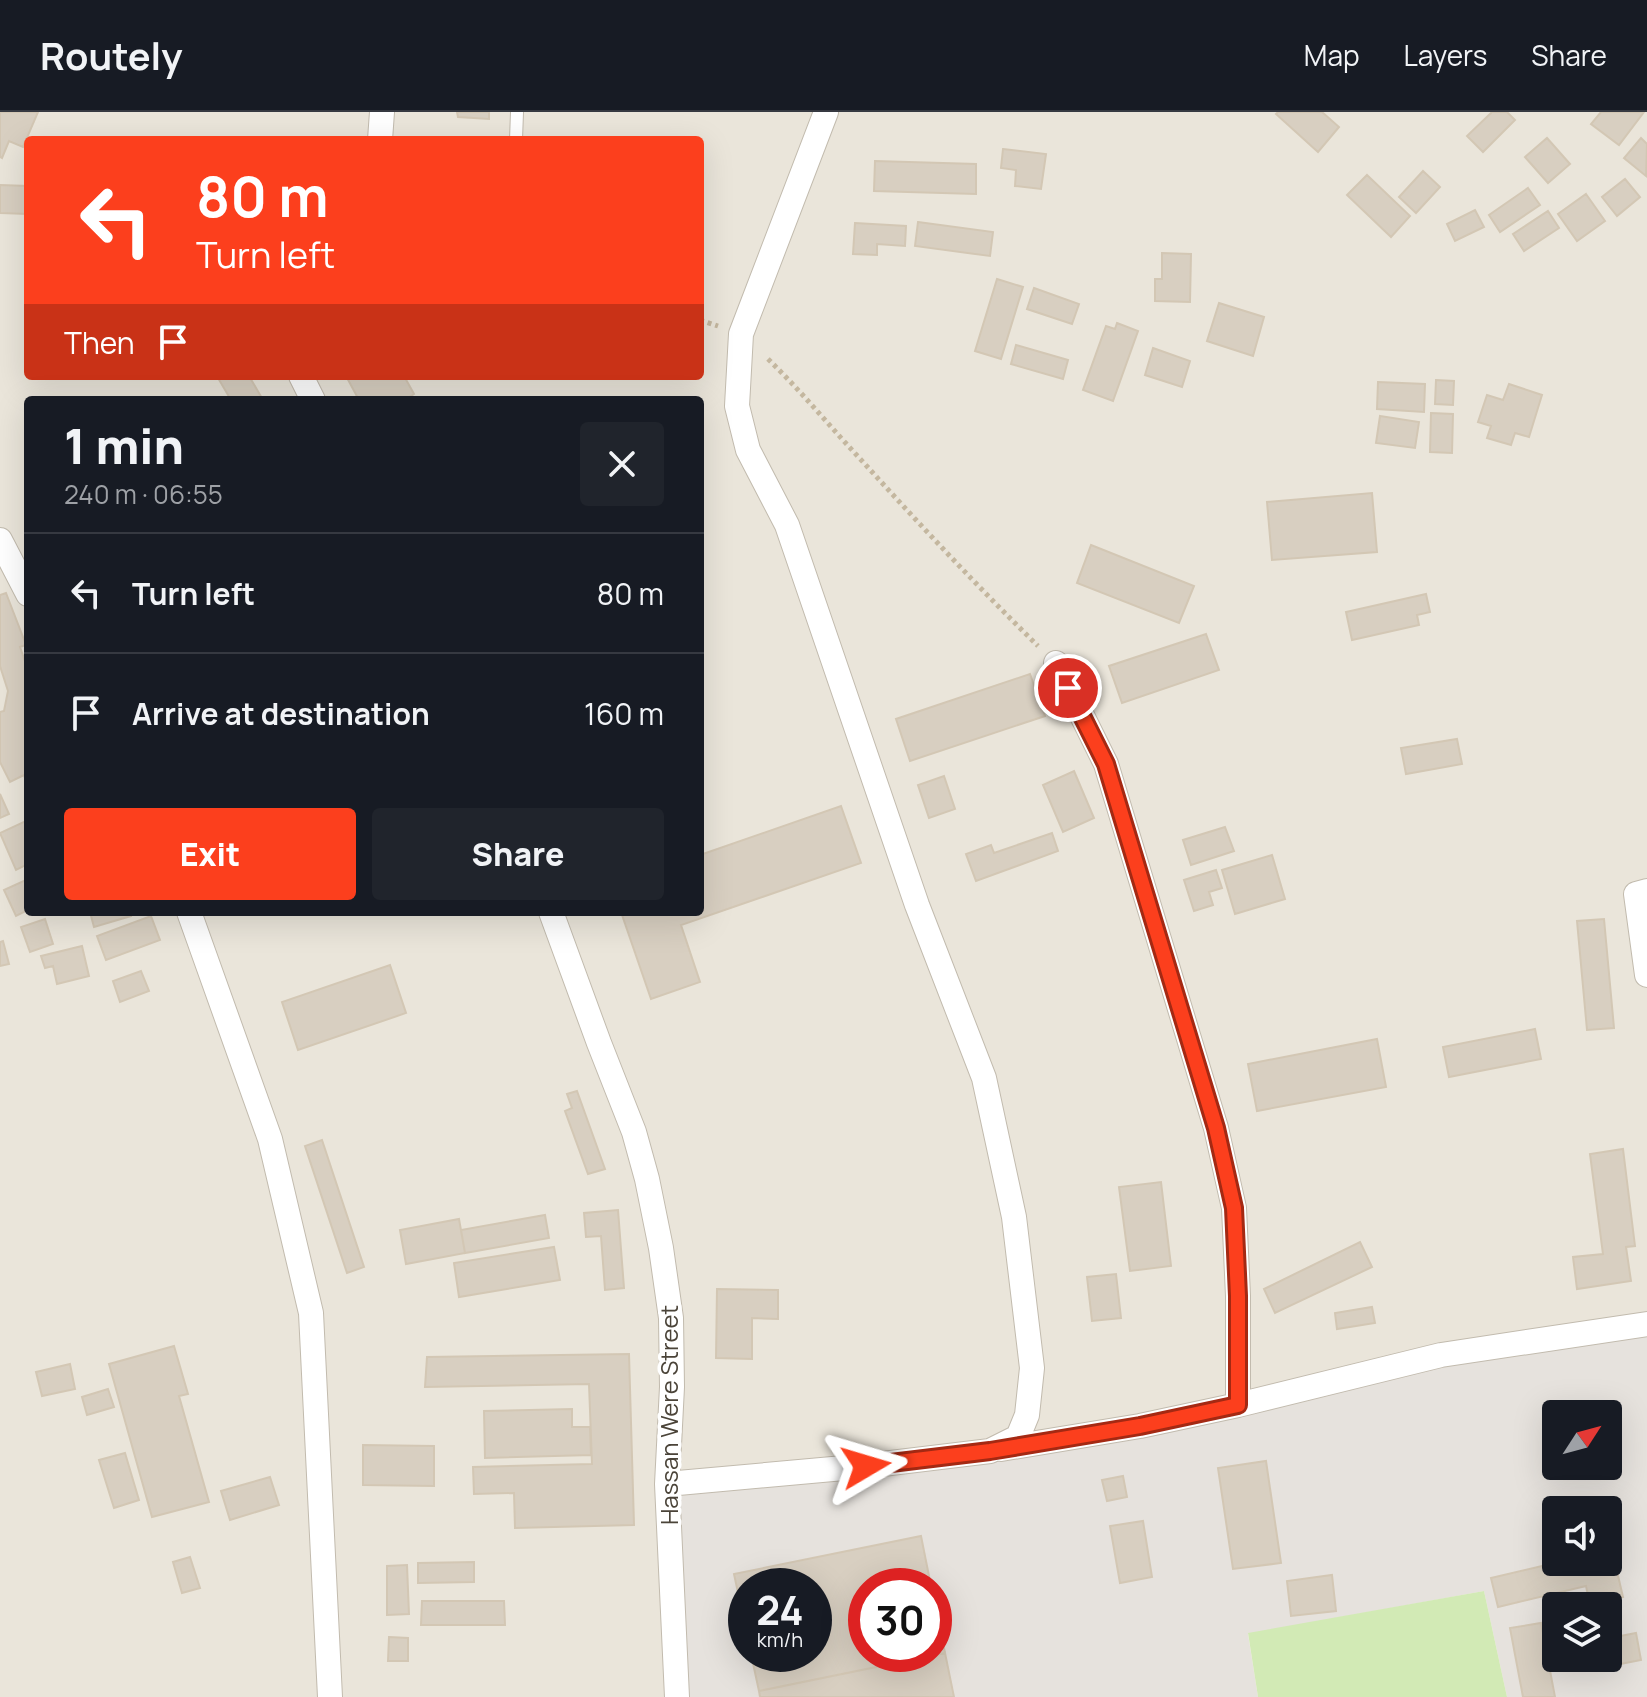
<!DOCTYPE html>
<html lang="en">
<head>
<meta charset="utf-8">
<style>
	body { margin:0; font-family:Manrope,sans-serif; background:#20242c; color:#f1f3f6; height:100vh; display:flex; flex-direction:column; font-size:30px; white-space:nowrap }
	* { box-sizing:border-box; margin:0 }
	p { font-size:26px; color:#9ea1a6 }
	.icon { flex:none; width:44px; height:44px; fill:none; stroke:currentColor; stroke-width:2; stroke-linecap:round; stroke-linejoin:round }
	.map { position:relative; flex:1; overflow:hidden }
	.sheet { position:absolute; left:24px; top:284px; width:680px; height:520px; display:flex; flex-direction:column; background:#171b24; border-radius:8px; box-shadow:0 8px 32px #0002 }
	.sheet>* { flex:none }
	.guide { position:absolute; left:24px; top:24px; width:680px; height:244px; border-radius:8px; box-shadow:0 8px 32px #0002; background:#fc3f1d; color:#fff; overflow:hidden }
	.needle { width:52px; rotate:54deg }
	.controls { position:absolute; left:1542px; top:1288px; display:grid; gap:16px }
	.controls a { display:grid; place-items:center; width:80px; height:80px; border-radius:8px; background:#171b24; box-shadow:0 8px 32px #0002; font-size:40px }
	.speed { position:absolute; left:728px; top:1456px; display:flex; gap:16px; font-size:40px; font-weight:700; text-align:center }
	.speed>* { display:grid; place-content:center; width:104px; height:104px; border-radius:50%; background:#171b24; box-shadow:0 8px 32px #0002; line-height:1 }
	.speed small { font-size:20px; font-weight:400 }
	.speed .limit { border:12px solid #d22; background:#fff; color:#111 }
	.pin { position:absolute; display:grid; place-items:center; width:68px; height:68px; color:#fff; margin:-34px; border:4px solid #fff; border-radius:50%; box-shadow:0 2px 8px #0007 }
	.me { position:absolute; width:88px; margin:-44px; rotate:83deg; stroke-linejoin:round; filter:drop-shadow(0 0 6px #0008) }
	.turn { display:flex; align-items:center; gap:28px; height:168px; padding:0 40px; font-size:36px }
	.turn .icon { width:104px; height:104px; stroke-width:2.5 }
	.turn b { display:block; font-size:56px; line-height:68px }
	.then { display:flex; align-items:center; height:76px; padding:0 40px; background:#0003; gap:16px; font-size:30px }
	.round { display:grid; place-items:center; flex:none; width:84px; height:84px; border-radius:8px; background:#20242c }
	.head { display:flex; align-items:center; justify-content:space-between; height:136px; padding:0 40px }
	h1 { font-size:48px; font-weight:800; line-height:60px }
	.button { display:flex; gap:16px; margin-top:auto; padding:16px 40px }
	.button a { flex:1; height:92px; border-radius:8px; background:#fc3f1d; color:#fff; font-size:32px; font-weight:800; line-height:92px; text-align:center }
	.button a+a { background:#20242c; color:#f1f3f6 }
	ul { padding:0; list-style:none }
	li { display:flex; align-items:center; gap:24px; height:120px; padding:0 40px; border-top:2px solid #363941 }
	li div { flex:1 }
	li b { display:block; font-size:30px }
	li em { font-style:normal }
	header { display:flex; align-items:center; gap:48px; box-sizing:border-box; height:112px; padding:0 40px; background:#171b24; border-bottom:2px solid #363941 }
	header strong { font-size:38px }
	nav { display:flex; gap:44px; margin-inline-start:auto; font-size:28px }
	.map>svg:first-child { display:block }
</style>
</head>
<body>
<header>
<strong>Routely</strong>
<nav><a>Map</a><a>Layers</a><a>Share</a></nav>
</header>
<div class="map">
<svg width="1647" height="1585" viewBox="0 0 1647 1585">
	<rect width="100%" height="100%" fill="#f6f3ec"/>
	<!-- residential -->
	<path fill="#eae5da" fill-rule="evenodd" d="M0,0H1647V1211L1039,1334L669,1371L678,1585H0ZM28,28H700V264H28ZM28,288H700V800H28Z"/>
	<!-- industrial -->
	<path fill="#e6e2dd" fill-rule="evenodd" d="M1647,1211V1585H1507L1484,1479L1248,1522L1258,1585H678L669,1371L1039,1334ZM1556,1302H1608V1354H1556ZM1556,1398H1608V1450H1556ZM746,1474H814V1542H746ZM866,1474H934V1542H866ZM1556,1494H1608V1546H1556Z"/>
	<!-- green -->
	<path fill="#d2eab5" d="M1484,1479L1507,1585H1258L1248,1521Z"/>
	<!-- building -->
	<path fill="#d8cfc1" stroke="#d3c7b4" stroke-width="2" d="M0,0H38L23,35L9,29L2,46L0,45Z
		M457,0H489V7L458,5Z
		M1278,0H1322L1339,15L1318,40L1276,2Z
		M1492,0H1507L1515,8L1483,40L1467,24Z
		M1601,0H1644L1619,33L1591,12Z
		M1547,26L1570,52L1548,71L1525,45Z
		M1641,26L1647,32L1646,64L1624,46Z
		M1003,37L1046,42L1041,77L1015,74L1016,58L1001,56Z
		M875,49L976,52V82L874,79Z
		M1423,59L1440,75L1416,101L1399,85Z
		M1367,63L1410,104L1391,125L1347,83Z
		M1625,67L1640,85L1617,104L1602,85Z
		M0,73L28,74V102L0,101Z
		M1528,76L1540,93L1500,120L1489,103Z
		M1586,82L1605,109L1577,129L1558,102Z
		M1475,98L1484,115L1455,129L1447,112Z
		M1548,99L1559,116L1524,139L1513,122Z
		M918,110L993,120L990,144L915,134Z
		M855,111L906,114L905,134L877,132V143L853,142Z
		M1162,141L1191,142L1190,190L1155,189V167H1162Z
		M997,167L1023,175L1001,247L975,239Z
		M1034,176L1079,192L1072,212L1027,197Z
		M1219,191L1264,205L1253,244L1207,229Z
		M1117,211L1138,219L1113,289L1083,278L1106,214L1115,217Z
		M1016,233L1068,248L1063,267L1011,252Z
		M1153,236L1190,249L1182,275L1145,263Z
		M220,264H249L263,288H231L218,266Z
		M346,264H404L414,282L405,288H359Z
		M1436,268L1454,269L1453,293L1435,292Z
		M1378,270L1425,272L1424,300L1377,297Z
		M1509,272L1542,283L1529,325L1515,321L1511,333L1487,326L1491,314L1478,310L1487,283L1503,288Z
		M1431,301L1453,302L1452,341L1430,340Z
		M1380,304L1419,310L1415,336L1376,331Z
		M1372,381L1377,440L1272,448L1267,390Z
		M1091,433L1194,474L1179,511L1077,471Z
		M6,481L26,533L20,535L26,552H28V676L24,663L10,670L0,650V600L4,599L8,579L0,554V483Z
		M1426,482L1430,500L1417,503L1419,513L1352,528L1346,500Z
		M1206,522L1219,558L1122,591L1109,554Z
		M1030,562L1045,604L910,649L896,607Z
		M1457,627L1462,652L1406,662L1401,636Z
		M1074,659L1094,706L1063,720L1043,673Z
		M944,664L955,697L929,706L918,673Z
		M0,682L9,702L0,706Z
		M841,694L861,751L681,813L700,870L651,887L621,800H700V743Z
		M28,708V752L16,758L0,721Z
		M1225,715L1234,739L1191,753L1183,728Z
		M1052,721L1058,739L976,769L966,742L991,733L994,741Z
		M1272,743L1285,787L1235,802L1222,758Z
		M1216,758L1222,776L1209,780L1213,793L1194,799L1184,768Z
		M28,767V798L16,804L4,778Z
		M90,800H130L131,804L94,815Z
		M151,804L160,828L106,848L97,824Z
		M45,807L53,832L30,840L21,815Z
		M1604,807L1614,916L1587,918L1577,809Z
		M3,829L9,852L0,854V830Z
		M82,834L89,864L57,872L53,854L45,856L41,844Z
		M390,853L406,901L298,938L282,890Z
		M141,859L149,879L120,890L113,869Z
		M1535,917L1541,947L1449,965L1443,935Z
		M1377,927L1386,975L1257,999L1248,952Z
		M577,979L605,1057L588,1062L565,999L572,996L567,982Z
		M322,1028L364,1155L347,1161L305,1034Z
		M1623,1037L1635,1134L1626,1135L1631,1169L1577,1177L1573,1145L1603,1142L1590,1042Z
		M1161,1070L1171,1154L1130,1159L1119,1075Z
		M618,1098L624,1176L605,1178L601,1124L586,1125L584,1101Z
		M545,1103L549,1126L465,1141L461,1118Z
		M459,1107L465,1141L406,1152L400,1118Z
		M1360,1130L1372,1155L1275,1201L1264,1177Z
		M554,1135L560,1168L459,1185L454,1151Z
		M1116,1162L1121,1206L1092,1209L1087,1165Z
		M717,1177L778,1178V1207L752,1206V1247L716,1246Z
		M1372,1195L1375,1211L1337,1217L1335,1201Z
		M174,1234L188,1282L179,1284L209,1390L152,1405L109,1252Z
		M629,1242L634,1413L515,1416L514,1381L474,1382L473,1355L592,1352L589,1272L425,1275L427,1245Z
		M70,1252L75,1277L42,1284L36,1260Z
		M108,1277L114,1295L87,1303L82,1285Z
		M572,1297V1315H590L591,1343L485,1346L484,1299Z
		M363,1333L434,1334V1374L363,1373Z
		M125,1341L139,1388L114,1396L99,1348Z
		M1266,1349L1281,1451L1233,1457L1218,1356Z
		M1123,1364L1127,1385L1107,1389L1102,1368Z
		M270,1365L279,1393L230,1408L221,1379Z
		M1143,1409L1152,1465L1120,1471L1110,1414Z
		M921,1424L931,1474H866V1542H934V1486L945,1541L759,1579L751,1542H814V1474H746V1518L734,1462Z
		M1612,1438L1623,1485L1590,1493L1586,1474L1498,1495L1491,1466L1559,1450H1608V1439Z
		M190,1445L200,1476L182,1481L173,1450Z
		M474,1450V1470L418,1471V1451Z
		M407,1453L409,1502L387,1503V1454Z
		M1332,1463L1336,1499L1291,1504L1287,1469Z
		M422,1489H504L505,1513H421Z
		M1541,1511L1555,1585H1523L1510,1516Z
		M1636,1521L1641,1548L1615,1553L1610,1526Z
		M389,1525L408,1526V1549H388Z
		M945,1541L954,1585H760L759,1579Z"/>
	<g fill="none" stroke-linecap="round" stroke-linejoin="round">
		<!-- service casing -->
		<g stroke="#c2bbae" stroke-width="14">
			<path id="service" d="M516,28L517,0"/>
		</g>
		<!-- minor casing -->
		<g stroke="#c2bbae" stroke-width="26">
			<path id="minor" d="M380,28L382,0
				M301,264L313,288
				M0,428L28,482
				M1056,551L1106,652L1216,1016L1234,1096L1238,1184V1293
				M1647,779L1636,782L1647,863
				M189,800L270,1027L311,1201L330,1585
				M551,800L599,931L634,1020L647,1067L661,1136L671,1206L672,1275L667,1372L677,1585
				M1001,1337L1140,1314L1238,1293L1441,1243L1647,1212
				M667,1372L866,1354L990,1339L1018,1325L1027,1303L1032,1256L1014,1105L984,966L917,793L787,413L748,338L737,294L741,222L826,0"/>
		</g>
		<!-- path -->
		<path stroke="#c4b79f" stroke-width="5" stroke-dasharray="4 4" stroke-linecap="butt" d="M700,208L718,214
			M768,247C802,280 832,317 864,351C920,413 978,475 1038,534"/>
		<!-- service -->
		<use href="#service" stroke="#fff" stroke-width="12"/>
		<!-- minor -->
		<use href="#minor" stroke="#fff" stroke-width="24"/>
	</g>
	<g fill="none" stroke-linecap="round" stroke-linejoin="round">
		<!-- route casing -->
		<g stroke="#a42913" stroke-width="20">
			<path id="route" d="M866,1354L990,1339L1140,1314L1238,1293V1184L1234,1096L1216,1016L1106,652L1068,576"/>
		</g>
		<!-- route -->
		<use href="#route" stroke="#fc3f1d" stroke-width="14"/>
	</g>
	<g text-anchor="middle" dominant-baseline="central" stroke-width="7" stroke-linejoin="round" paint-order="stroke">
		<!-- street labels -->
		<g font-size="24" fill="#4b4439" stroke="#fff">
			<text transform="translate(668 1303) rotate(-90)">Hassan Were Street</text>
		</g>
	</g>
</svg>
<div class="controls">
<a><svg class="needle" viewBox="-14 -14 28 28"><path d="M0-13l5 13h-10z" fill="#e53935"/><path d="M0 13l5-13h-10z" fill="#9ea1a6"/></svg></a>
<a><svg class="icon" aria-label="sound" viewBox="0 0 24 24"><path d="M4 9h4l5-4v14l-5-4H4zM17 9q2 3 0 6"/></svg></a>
<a><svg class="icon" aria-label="layers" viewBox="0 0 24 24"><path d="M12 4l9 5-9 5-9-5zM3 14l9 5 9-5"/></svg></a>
</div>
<div class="speed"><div>24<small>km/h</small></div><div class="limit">30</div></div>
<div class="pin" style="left:1068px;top:576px;background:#d93025"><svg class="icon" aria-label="arrive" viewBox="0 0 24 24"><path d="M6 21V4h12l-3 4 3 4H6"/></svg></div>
<svg class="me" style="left:866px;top:1354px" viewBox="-20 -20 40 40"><path d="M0-17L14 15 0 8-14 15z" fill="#fc3f1d" stroke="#fff" stroke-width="4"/></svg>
<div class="guide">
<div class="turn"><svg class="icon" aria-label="left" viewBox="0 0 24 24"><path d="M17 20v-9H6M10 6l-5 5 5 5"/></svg><div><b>80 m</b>Turn left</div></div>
<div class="then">Then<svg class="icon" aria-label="arrive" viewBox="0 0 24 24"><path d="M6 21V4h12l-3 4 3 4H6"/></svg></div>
</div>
<section class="sheet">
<div class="head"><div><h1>1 min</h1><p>240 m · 06:55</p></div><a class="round"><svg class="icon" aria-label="close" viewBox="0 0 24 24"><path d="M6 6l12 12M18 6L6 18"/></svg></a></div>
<ul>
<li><svg class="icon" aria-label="left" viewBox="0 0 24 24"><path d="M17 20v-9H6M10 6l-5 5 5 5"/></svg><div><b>Turn left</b></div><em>80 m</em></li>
<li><svg class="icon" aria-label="arrive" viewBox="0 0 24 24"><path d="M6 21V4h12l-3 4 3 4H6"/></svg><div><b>Arrive at destination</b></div><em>160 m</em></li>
</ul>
<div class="button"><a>Exit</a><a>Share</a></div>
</section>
</div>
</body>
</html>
